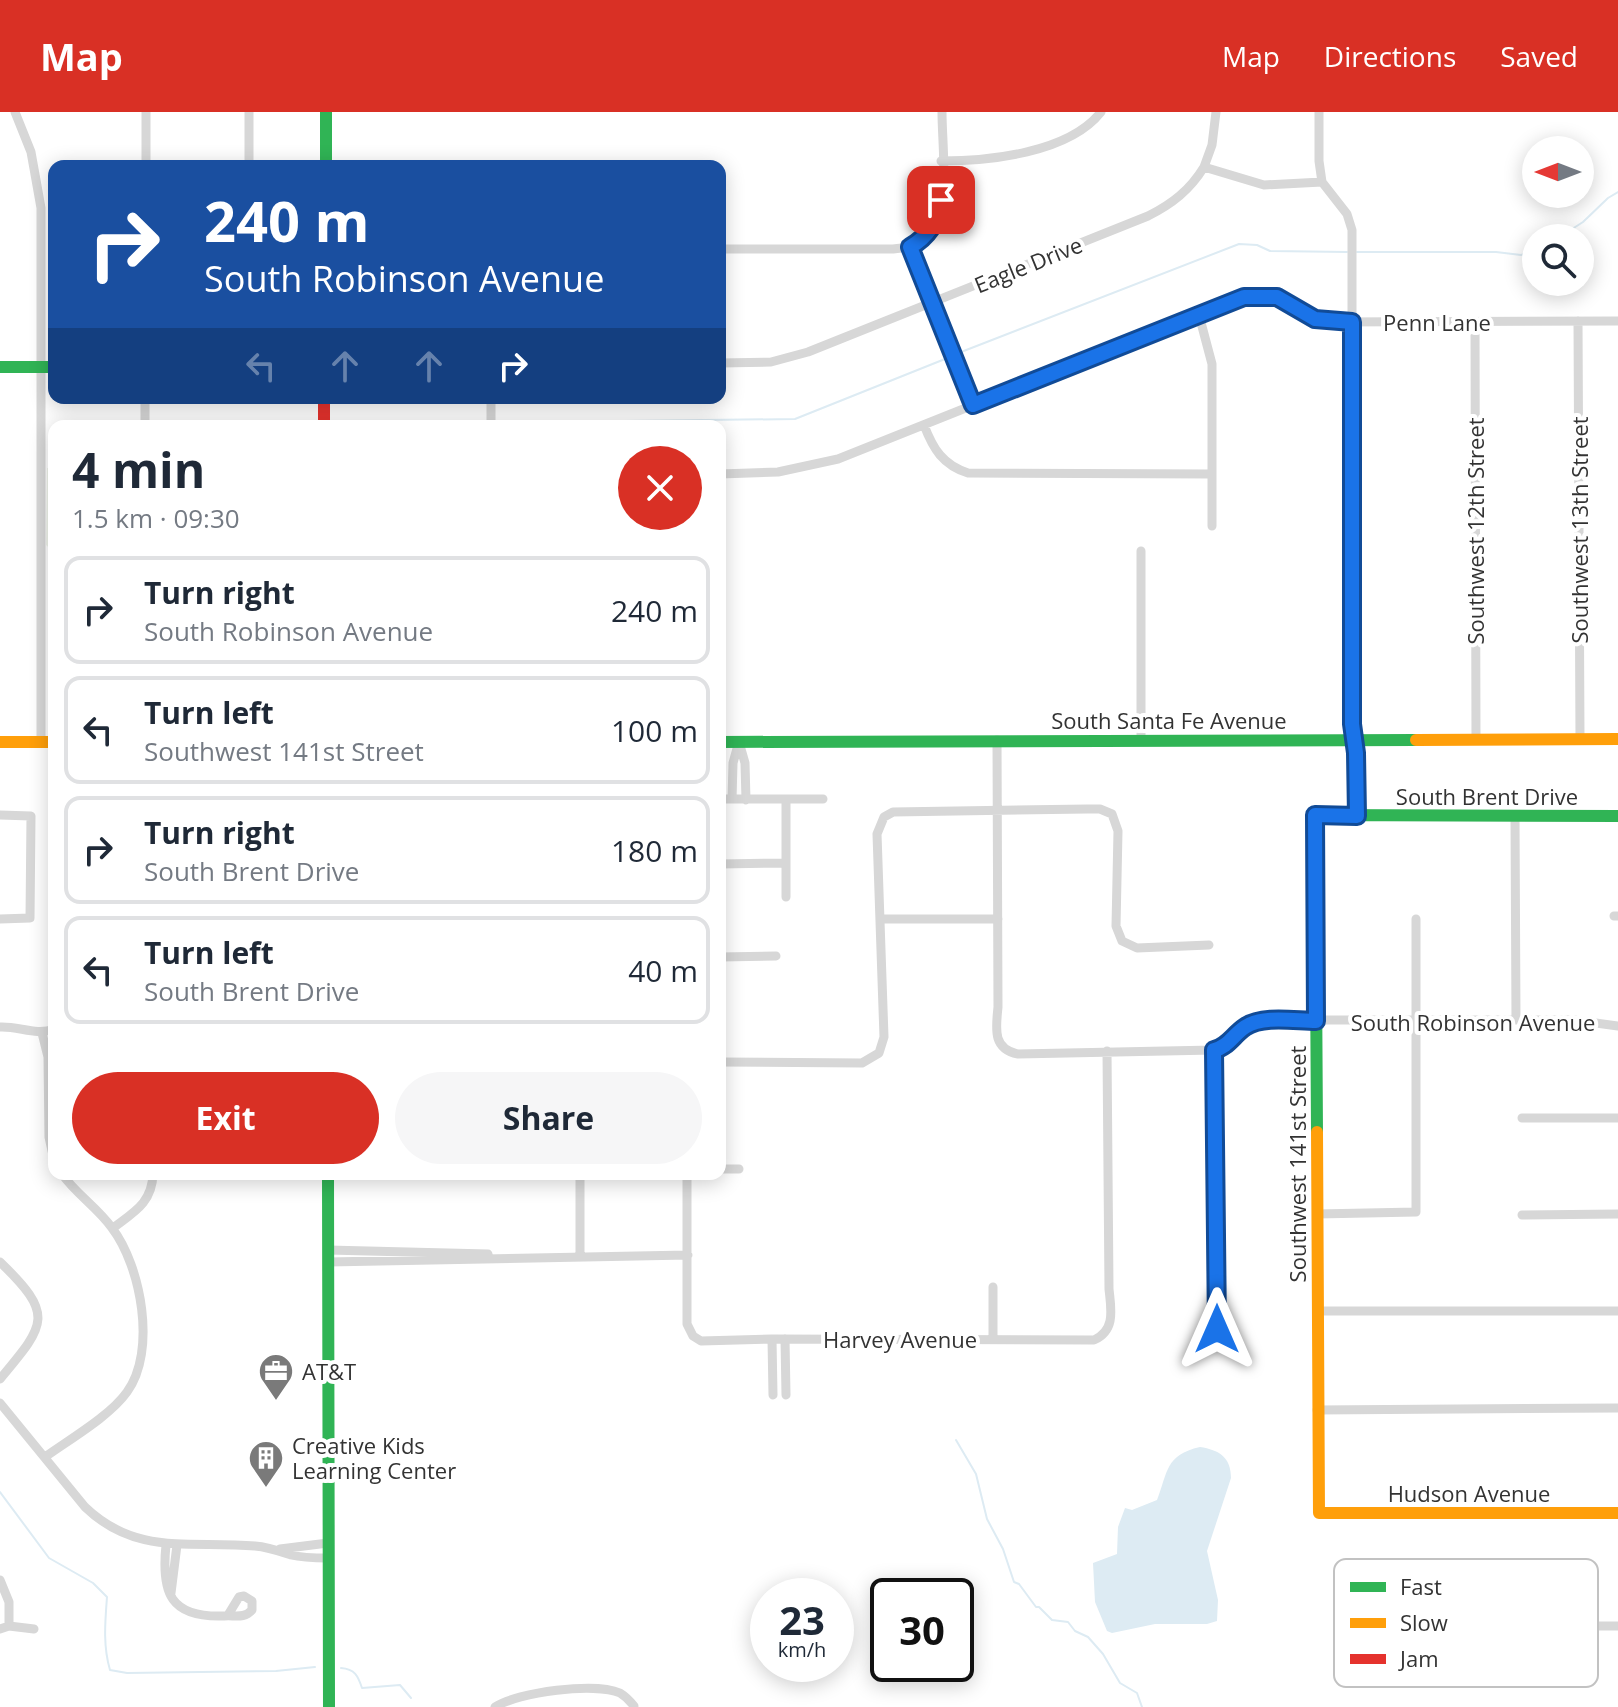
<!DOCTYPE html>
<html lang="en">
<head>
<meta charset="utf-8">
<style>
	body { margin:0; font-family:"Open Sans",sans-serif; background:#f6f6f7; color:#1f2937; height:100vh; display:flex; flex-direction:column; font-size:30px; white-space:nowrap }
	* { box-sizing:border-box; margin:0 }
	p { font-size:26px; color:#747a83 }
	.icon { flex:none; width:44px; height:44px; fill:none; stroke:currentColor; stroke-width:2; stroke-linecap:round; stroke-linejoin:round }
	.map { position:relative; flex:1; overflow:hidden }
	.sheet { position:absolute; left:48px; top:308px; width:678px; height:760px; display:flex; flex-direction:column; background:#fff; border-radius:16px; box-shadow:0 4px 20px #0003 }
	.sheet>* { flex:none }
	.top-card { position:absolute; left:48px; top:48px; width:678px; height:244px; border-radius:16px; box-shadow:0 4px 20px #0003; background:#1a4fa0; color:#fff; overflow:hidden }
	.needle { width:52px; rotate:270deg }
	.tools { position:absolute; left:1522px; top:24px; display:grid; gap:16px }
	.tools a { display:grid; place-items:center; width:72px; height:72px; border-radius:50%; background:#fff; box-shadow:0 4px 20px #0003; font-size:40px }
	.speed { position:absolute; left:750px; top:1466px; display:flex; gap:16px; font-size:40px; font-weight:700; text-align:center }
	.speed>* { display:grid; place-content:center; width:104px; height:104px; border-radius:50%; background:#fff; box-shadow:0 4px 20px #0003; line-height:1 }
	.speed small { font-size:20px; font-weight:400 }
	.speed .limit { border:4px solid #111; border-radius:12px; background:#fff; color:#111 }
	.pin { position:absolute; display:grid; place-items:center; width:68px; height:68px; color:#fff; margin:-34px; border-radius:16px; box-shadow:0 4px 12px #0006 }
	.me { position:absolute; width:88px; margin:-44px; rotate:0deg; stroke-linejoin:round; filter:drop-shadow(0 0 6px #0008) }
	.turn { display:flex; align-items:center; gap:28px; height:168px; padding:0 24px; font-size:36px }
	.turn .icon { width:104px; height:104px; stroke-width:2.5 }
	.turn b { display:block; font-size:56px; line-height:68px }
	.lanes { display:flex; align-items:center; height:76px; padding:0 24px; background:#0003; justify-content:center; gap:40px; direction:ltr }
	.lanes .off { opacity:.35 }
	.round { display:grid; place-items:center; flex:none; width:84px; height:84px; border-radius:42px; background:#f6f6f7 }
	.summary { display:flex; align-items:center; justify-content:space-between; height:136px; padding:0 24px }
	h1 { font-size:48px; font-weight:700; line-height:60px }
	.button { display:flex; gap:16px; margin-top:auto; padding:16px 24px }
	.button a { flex:1; height:92px; border-radius:48px; background:#d93025; color:#fff; font-size:32px; font-weight:700; line-height:92px; text-align:center }
	.button a+a { background:#f6f6f7; color:#1f2937 }
	ul { padding:0; list-style:none }
	li { display:flex; align-items:center; gap:24px; height:108px; margin:0 16px 12px; padding:0 8px; border:4px solid #e0e1e3; border-radius:16px }
	li div { flex:1 }
	li b { display:block; font-size:30px }
	li em { font-style:normal }
	header { display:flex; align-items:center; gap:48px; box-sizing:border-box; height:112px; padding:0 40px; background:#d93025; color:#fff }
	header strong { font-size:38px }
	nav { display:flex; gap:44px; margin-inline-start:auto; font-size:28px }
	.map>svg:first-child { display:block }
</style>
</head>
<body>
<header>
<strong>Map</strong>
<nav><a>Map</a><a>Directions</a><a>Saved</a></nav>
</header>
<div class="map">
<svg width="1618" height="1595" viewBox="0 0 1618 1595">
	<rect width="100%" height="100%" fill="#fff"/>
	<!-- green -->
	<path fill="#f1f5ed" d="M47,356H54V440L46,433Z"/>
	<!-- water -->
	<path fill="#ddebf3" d="M1200,1335C1219,1338 1231,1345 1231,1366L1207,1439L1218,1488L1217,1509L1207,1512H1155L1112,1521L1107,1519L1095,1490L1093,1451L1117,1442L1118,1415L1125,1396L1132,1398L1157,1388C1168,1360 1165,1343 1200,1335Z"/>
	<g fill="none" stroke-linecap="round" stroke-linejoin="round">
		<!-- stream -->
		<path stroke="#ddebf3" stroke-width="2" d="M1558,126L1583,110L1608,86L1618,80
			M1357,140H1496L1521,143L1536,138
			M956,242L1239,132L1257,133L1270,139L1347,140
			M623,309L795,307L950,245
			M956,1328L976,1362L987,1407L1003,1437L1014,1470L1019,1472L1036,1495H1039L1052,1508L1068,1510L1075,1519L1088,1525L1103,1542L1120,1571L1137,1581L1142,1595
			M0,1380L49,1446L93,1471L107,1485C105,1511 103,1534 110,1558L127,1561L276,1559L315,1555
			M341,1556C355,1557 358,1564 362,1576L400,1573L411,1586"/>
		<!-- street -->
		<path stroke="#d7d7d7" stroke-width="9" d="M15,0L31,40L41,96V630
			M146,0V54
			M942,0C942,44 955,110 910,135L973,293
			M1319,0V49L1322,70L1347,102L1352,118V612L1356,641L1357,704
			M941,49C989,49 1069,41 1101,0
			M249,54V0
			M1204,55L1212,33L1216,0
			M720,137H893L910,135
			M1199,203L1212,252V414
			M1578,209L1580,628
			M1475,210L1476,628
			M720,251L771,250L808,240L1148,104C1172,92 1190,78 1204,55L1264,73L1322,70
			M924,313C933,337 943,353 968,361L1212,362
			M145,314V286
			M491,314V286
			M720,362L778,360L838,347L1244,185C1293,178 1293,206 1333,210L1618,209
			M1141,439V628
			M997,628L998,895C996,916 992,937 1018,942L1214,938C1238,932 1238,912 1268,908H1574L1618,914
			M739,630L745,651L746,688
			M720,687H823
			M732,687L733,651L738,633
			M786,688V785
			M0,703L31,704L30,806L0,807
			M1515,705L1516,908
			M720,752L786,751
			M1614,804H1618
			M880,807H998
			M720,845L776,844
			M0,915C19,914 36,924 54,917
			M42,921L48,945L49,1025L54,1048
			M1214,938L1217,1217
			M720,950L862,951L879,941L884,925L877,722L884,705L893,700L1087,697H1100L1112,702L1118,719L1116,814L1122,829L1137,836L1209,833
			M1522,1006H1618
			M720,1057H739
			M580,1062V1144
			M687,1062V1212L693,1224L701,1229L772,1227L1094,1228C1116,1218 1111,1197 1109,1177L1107,939
			M1317,1102L1416,1100V807
			M1522,1103L1618,1102
			M113,1116C134,1100 152,1091 153,1062
			M328,1138L488,1142
			M0,1150C55,1203 46,1212 0,1267
			M328,1150L688,1143
			M993,1175V1227
			M1317,1199H1618
			M772,1227L773,1283
			M785,1227L786,1283
			M0,1291L85,1395C137,1445 192,1428 255,1434C268,1435 279,1439 291,1443C303,1446 316,1446 328,1446
			M1317,1298L1618,1296
			M45,1345C70,1327 110,1304 127,1280C157,1239 141,1154 112,1116C98,1096 76,1082 62,1062
			M166,1433C161,1481 170,1506 224,1504C235,1503 244,1507 252,1498V1489L244,1484L239,1485L228,1503
			M280,1437L328,1431
			M0,1468L9,1490V1514
			M171,1481L177,1433
			M1467,1514H1618
			M0,1517L9,1514L34,1517
			M495,1595C518,1580 595,1570 620,1581C625,1584 630,1589 634,1594"/>
		<!-- fast -->
		<path stroke="#30b455" stroke-width="12" d="M326,0V54
			M0,255H54
			M720,630L1416,628
			M1317,1020L1315,703L1618,704
			M328,1062L329,1595"/>
		<!-- slow -->
		<path stroke="#ff9f0a" stroke-width="12" d="M1416,628L1618,627
			M0,630H54
			M1317,1020L1319,1401H1618"/>
		<!-- jam -->
		<path stroke="#e5322d" stroke-width="12" d="M324,286V314"/>
	</g>
	<g fill="none" stroke-linecap="round" stroke-linejoin="round">
		<!-- route casing -->
		<g stroke="#114b97" stroke-width="20">
			<path id="route" d="M941,88C938,109 928,125 910,135L973,293L1244,185H1277L1315,207L1352,210V612L1356,641L1357,704L1315,703L1316,909C1295,909 1263,903 1245,915C1233,923 1228,935 1214,938L1217,1217"/>
		</g>
		<!-- route -->
		<use href="#route" stroke="#1a73e8" stroke-width="14"/>
	</g>
	<!-- icons -->
	<defs>
		<g id="office-pin" transform="scale(1.8)"><path d="M0 17L-7.5 6A9.5 9.5 0 1 1 7.5 6Z" fill="#7a7a7a" stroke="#fff"/><path d="M-6-3h4V-5.5h4V-3h4V5H-6ZM-1-4.5V-3h2v-1.5ZM-6 0V1H6V0Z" fill="#fff"/></g>
		<g id="building-pin" transform="scale(1.8)"><path d="M0 17L-7.5 6A9.5 9.5 0 1 1 7.5 6Z" fill="#7a7a7a" stroke="#fff"/><path d="M-4-6H4V6H1V3H-1V6H-4ZM-2.5-4.3h1.7v1.8h-1.7ZM.8-4.3h1.7v1.8H.8ZM-2.5-1h1.7V.8h-1.7ZM.8-1h1.7V.8H.8Z" fill="#fff"/></g>
	</defs>
	<g fill-rule="evenodd">
		<use href="#office-pin" x="276" y="1259"/>
		<use href="#building-pin" x="266" y="1346"/>
	</g>
	<g text-anchor="middle" dominant-baseline="central" stroke-width="8" stroke-linejoin="round" paint-order="stroke">
		<!-- street labels -->
		<g font-size="22" fill="#333" stroke="#fff">
			<text transform="translate(1028 152) rotate(-22)">Eagle Drive</text>
			<text x="1437" y="210">Penn Lane</text>
			<text transform="translate(1579 418) rotate(-90)">Southwest 13th Street</text>
			<text transform="translate(1475 419) rotate(-90)">Southwest 12th Street</text>
			<text x="1169" y="608">South Santa Fe Avenue</text>
			<text x="1487" y="684">South Brent Drive</text>
			<text x="1473" y="910">South Robinson Avenue</text>
			<text transform="translate(1297 1052) rotate(-90)">Southwest 141st Street</text>
			<text x="900" y="1227">Harvey Avenue</text>
			<text x="1469" y="1381">Hudson Avenue</text>
		</g>
		<!-- poi labels -->
		<g font-size="22" fill="#333" stroke="#fff" text-anchor="start">
			<text x="302" y="1259">AT&amp;T</text>
			<text x="292" y="1333">Creative Kids<tspan x="292" dy="25">Learning Center</tspan></text>
		</g>
	</g>
	<!-- legend -->
	<rect x="1334" y="1447" width="264" height="128" rx="12" fill="#fff" stroke="#c2c2c2" stroke-width="2"/>
	<rect x="1350" y="1470" width="36" height="10" fill="#30b455"/>
	<rect x="1350" y="1506" width="36" height="10" fill="#ff9f0a"/>
	<rect x="1350" y="1542" width="36" height="10" fill="#e5322d"/>
	<g font-size="22" fill="#333">
		<text x="1400" y="1483">Fast</text>
		<text x="1400" y="1519">Slow</text>
		<text x="1400" y="1555">Jam</text>
	</g>
</svg>
<div class="tools">
<a><svg class="needle" viewBox="-14 -14 28 28"><path d="M0-13l5 13h-10z" fill="#e53935"/><path d="M0 13l5-13h-10z" fill="#747a83"/></svg></a>
<a><svg class="icon" aria-label="search" viewBox="0 0 24 24"><circle cx="10" cy="10" r="6"/><path d="M15 15l6 6"/></svg></a>
</div>
<div class="speed"><div>23<small>km/h</small></div><div class="limit">30</div></div>
<div class="pin" style="left:941px;top:88px;background:#d93025"><svg class="icon" aria-label="arrive" viewBox="0 0 24 24"><path d="M6 21V4h12l-3 4 3 4H6"/></svg></div>
<svg class="me" style="left:1217px;top:1217px" viewBox="-20 -20 40 40"><path d="M0-17L14 15 0 8-14 15z" fill="#1a73e8" stroke="#fff" stroke-width="4"/></svg>
<div class="top-card">
<div class="turn"><svg class="icon" aria-label="right" viewBox="0 0 24 24"><path d="M7 20v-9h11M14 6l5 5-5 5"/></svg><div><b>240 m</b>South Robinson Avenue</div></div>
<div class="lanes"><svg class="icon off" aria-label="left" viewBox="0 0 24 24"><path d="M17 20v-9H6M10 6l-5 5 5 5"/></svg><svg class="icon off" aria-label="ahead" viewBox="0 0 24 24"><path d="M12 20V5M6 11l6-6 6 6"/></svg><svg class="icon off" aria-label="ahead" viewBox="0 0 24 24"><path d="M12 20V5M6 11l6-6 6 6"/></svg><svg class="icon" aria-label="right" viewBox="0 0 24 24"><path d="M7 20v-9h11M14 6l5 5-5 5"/></svg></div>
</div>
<section class="sheet">
<div class="summary"><div><h1>4 min</h1><p>1.5 km · 09:30</p></div><a class="round" style="background:#d93025;color:#fff"><svg class="icon" aria-label="close" viewBox="0 0 24 24"><path d="M6 6l12 12M18 6L6 18"/></svg></a></div>
<ul>
<li><svg class="icon" aria-label="right" viewBox="0 0 24 24"><path d="M7 20v-9h11M14 6l5 5-5 5"/></svg><div><b>Turn right</b><p>South Robinson Avenue</p></div><em>240 m</em></li>
<li><svg class="icon" aria-label="left" viewBox="0 0 24 24"><path d="M17 20v-9H6M10 6l-5 5 5 5"/></svg><div><b>Turn left</b><p>Southwest 141st Street</p></div><em>100 m</em></li>
<li><svg class="icon" aria-label="right" viewBox="0 0 24 24"><path d="M7 20v-9h11M14 6l5 5-5 5"/></svg><div><b>Turn right</b><p>South Brent Drive</p></div><em>180 m</em></li>
<li><svg class="icon" aria-label="left" viewBox="0 0 24 24"><path d="M17 20v-9H6M10 6l-5 5 5 5"/></svg><div><b>Turn left</b><p>South Brent Drive</p></div><em>40 m</em></li>
</ul>
<div class="button"><a>Exit</a><a>Share</a></div>
</section>
</div>
</body>
</html>
